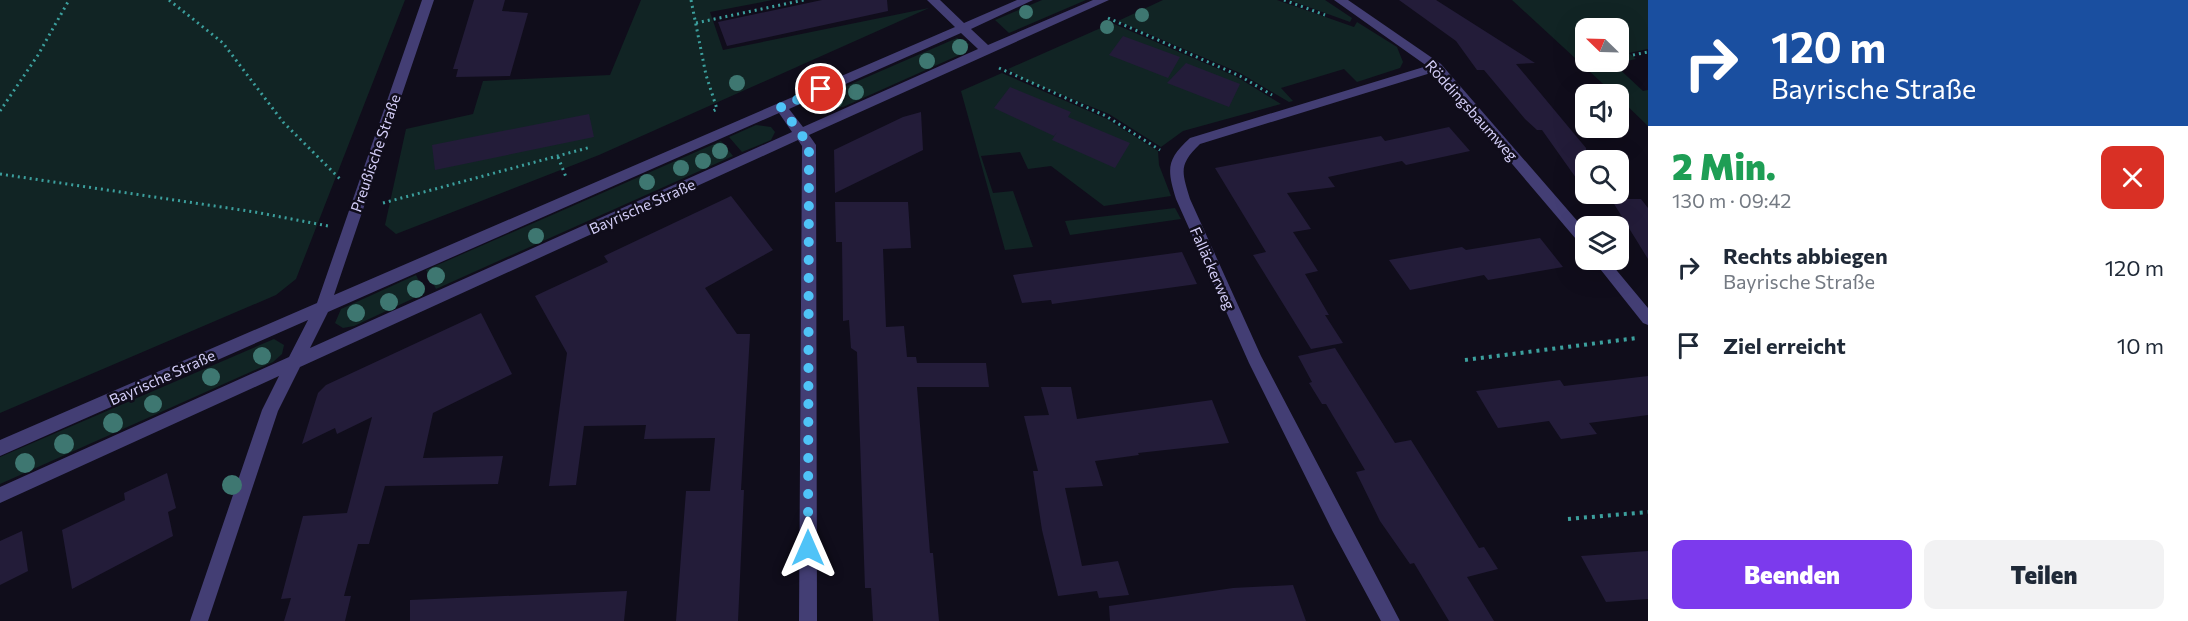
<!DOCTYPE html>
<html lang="de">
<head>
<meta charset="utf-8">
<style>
	body { margin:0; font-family:Commissioner,sans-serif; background:#f2f2f3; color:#1f2937; height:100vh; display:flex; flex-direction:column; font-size:22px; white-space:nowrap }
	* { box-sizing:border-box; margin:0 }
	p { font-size:20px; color:#747a83 }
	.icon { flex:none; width:33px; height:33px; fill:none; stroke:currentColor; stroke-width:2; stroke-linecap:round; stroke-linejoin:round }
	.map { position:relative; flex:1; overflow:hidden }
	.panel { display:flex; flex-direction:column; background:#fff; width:540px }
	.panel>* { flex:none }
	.banner { background:#1a4fa0; color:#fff; overflow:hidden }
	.needle { width:39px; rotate:293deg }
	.tools { position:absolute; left:1575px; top:18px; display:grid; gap:12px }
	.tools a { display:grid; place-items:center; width:54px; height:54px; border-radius:12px; background:#fff; box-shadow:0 6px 24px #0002; font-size:30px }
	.pin { position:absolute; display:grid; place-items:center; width:51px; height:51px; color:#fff; margin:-26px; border:3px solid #fff; border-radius:50%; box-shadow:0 2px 6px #0007 }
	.me { position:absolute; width:66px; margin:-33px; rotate:0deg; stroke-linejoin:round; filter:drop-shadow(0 0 4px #0008) }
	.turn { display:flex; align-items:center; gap:21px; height:126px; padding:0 24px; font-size:27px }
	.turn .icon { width:78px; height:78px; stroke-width:2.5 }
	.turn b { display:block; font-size:42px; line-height:51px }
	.round { display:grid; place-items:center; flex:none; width:63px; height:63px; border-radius:12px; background:#f2f2f3 }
	.summary { display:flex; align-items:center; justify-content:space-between; height:102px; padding:0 24px }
	h1 { font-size:36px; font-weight:800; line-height:45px; color:#1e9e55 }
	.button { display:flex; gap:12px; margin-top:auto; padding:12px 24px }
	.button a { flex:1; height:69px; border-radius:12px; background:#7c3aed; color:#fff; font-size:24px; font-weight:800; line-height:69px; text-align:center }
	.button a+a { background:#f2f2f3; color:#1f2937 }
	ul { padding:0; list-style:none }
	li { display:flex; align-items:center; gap:18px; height:78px; padding:0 24px }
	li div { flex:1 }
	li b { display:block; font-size:22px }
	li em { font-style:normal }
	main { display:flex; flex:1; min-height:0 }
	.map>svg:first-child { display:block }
</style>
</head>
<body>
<main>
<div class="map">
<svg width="1648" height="621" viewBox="0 0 1648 621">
	<rect width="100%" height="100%" fill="#100d1b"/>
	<!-- green -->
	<path fill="#112424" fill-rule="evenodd" d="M0,0H405L296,279L276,295L0,413Z
		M641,0H773L710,12L723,50L929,8L599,155L396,234L385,225L406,129L473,114L483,81L610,75Z
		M1042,0H1086L1009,33L995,20Z
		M1163,0H1277L1354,27L1357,22L1397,47L1403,62L1400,68L1357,82L1344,69L1281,88L1293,101L1289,102L1240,73L1118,21Z
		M1289,0H1325L1352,18L1350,22Z
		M1512,0H1648V49L1629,53L1636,59L1614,64L1643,91L1648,90V126L1619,98L1618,94H1614ZM1586,28H1618V62H1586Z
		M1112,23L1237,77L1281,104L1183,131L1161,147L1109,114L1023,79L1008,69Z
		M957,38L969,44L966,52L843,107L835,108L824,103V97L828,94Z
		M1002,73L1107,119L1158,151L1159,165L1171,196L1104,206L1051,166L1028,169L1020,152L981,156L993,193L1013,191L1033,247L1005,250L961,91Z
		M756,125L771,127L775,132L771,140L742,152L729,137Z
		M721,141L733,156L436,289L426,270Z
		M1175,208L1181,219L1070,235L1065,221Z
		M416,275L425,293L354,326L343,328L335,323L341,309Z
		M274,339L284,345L282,354L273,362L0,484V457Z"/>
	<!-- building -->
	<path fill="#231c39" d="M474,0H505L502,11L528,13L510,76L456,77L458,69H453Z
		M822,0H887L888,11L727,46L718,22Z
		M1399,0H1436L1535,63L1516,64L1586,148V192L1542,130H1537L1525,119L1484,70H1477L1456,41Z
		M1123,36L1180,57L1168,78L1109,55Z
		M1186,63L1240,84L1229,107L1167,83Z
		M1010,87L1071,112L1068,117L1130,143L1115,168L1052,140L1057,132L1054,136L994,108Z
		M921,112L923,150L835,193L834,150L903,117Z
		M589,114L594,137L435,170L432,145Z
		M1449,127L1470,151L1406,165L1402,161L1328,177L1335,187L1287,193L1311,229L1293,232L1318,271L1305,274L1329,315H1325L1343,343L1311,349L1253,255L1266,252L1215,168L1381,136L1385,141Z
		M731,196L773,250L705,288L737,334H750L741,490H744L738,621H676L686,491H710L715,438L644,439L646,425L584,426L576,485L549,486L567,353L535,296L608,262L604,256Z
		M1611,199H1641L1648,208V259Z
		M835,202H908L911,248L883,249L886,327L904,326L907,357H916L917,363H986L989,387H917L930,553H933L939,621H873L871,588H865L857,352L851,348L849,320L843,321L842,242H836Z
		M1540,238L1563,267L1488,280L1484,275L1410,290L1389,260L1462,247L1466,250Z
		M1182,252L1197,284L1052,304L1051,300L1022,303L1013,275Z
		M481,313L512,374L433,413L423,458L503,456L498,484L385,486L369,544H358L344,596H351L345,621H284L291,598L281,599L303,516L347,513L372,417L337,434L335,428L302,444L318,393L326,385Z
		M1335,348L1395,443L1411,440L1479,548L1484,547L1498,569L1467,577L1494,621H1449L1414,563L1410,564L1380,521L1356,472L1365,470L1326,404H1322L1309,383L1312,382L1298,356Z
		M1648,376V415L1589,423L1597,434L1561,439L1549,421L1498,428L1476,391L1560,380L1564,386Z
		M1041,387H1071L1077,419L1212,400L1229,443L1138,453L1139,455L1095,461L1103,486L1065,488L1082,566L1118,561L1129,595L1099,598L1097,591L1058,596L1042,530L1033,471H1038L1024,416L1049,415Z
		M167,473L176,508L168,512L173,536L72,589L62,530L125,500L124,493Z
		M22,531L28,571L0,585V541Z
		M1648,551V599L1606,602L1581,556Z
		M1293,585L1306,621H1110L1109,606L1233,588Z
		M627,591L624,621H410V600Z"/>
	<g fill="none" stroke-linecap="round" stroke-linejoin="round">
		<!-- path-far1 -->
		<path stroke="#3c9f9d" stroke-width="3" stroke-dasharray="2 4" stroke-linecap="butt" d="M169,0L223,43L283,122L342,181
			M691,0L706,75L717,109L713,111
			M1284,0L1325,15
			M1108,18L1240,76L1272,95
			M696,23L804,0
			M1633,55L1648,52
			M999,68L1106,116L1160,150
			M0,111L38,55L69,0
			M558,157L566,177
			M0,174L255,212L328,226
			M383,203L591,147"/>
		<!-- path -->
		<path stroke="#3c9f9d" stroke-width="4" stroke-dasharray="3 5" stroke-linecap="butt" d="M1465,360L1637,338
			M1568,519L1648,512"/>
		<!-- minor -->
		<path fill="#433e74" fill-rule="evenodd" d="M422,0H434L334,295L955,27L927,0H940L964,23L1017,0H1033L971,29L988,45L1093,0H1109L809,135L816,145L817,621H799L802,146L798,140L300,367L278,411L208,621H190L262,410L279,376L0,503V487L289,357L308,320L0,456V440L317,303ZM961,33L978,49L803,127L789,109ZM779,113L792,132L310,348L328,312Z
			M1334,0H1348L1441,64L1586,231V246L1581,245L1434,72L1200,144C1178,165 1182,172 1190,199L1261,356L1400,621H1381L1333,532L1249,363L1176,199C1167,169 1166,160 1190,138L1427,66Z
			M1593,260H1608L1648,308V325L1643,323Z"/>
	</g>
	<!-- trees -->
	<g fill="#3e7771">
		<circle cx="1026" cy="12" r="7"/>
		<circle cx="1142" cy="15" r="7"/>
		<circle cx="1107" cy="27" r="7"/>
		<circle cx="960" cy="47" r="8"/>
		<circle cx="927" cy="61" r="8"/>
		<circle cx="737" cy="83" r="8"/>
		<circle cx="856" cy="92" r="8"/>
		<circle cx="835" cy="100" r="8"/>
		<circle cx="720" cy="151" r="8"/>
		<circle cx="703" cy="161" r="8"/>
		<circle cx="681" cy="168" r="8"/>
		<circle cx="647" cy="182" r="8"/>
		<circle cx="536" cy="236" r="8"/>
		<circle cx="436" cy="276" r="9"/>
		<circle cx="416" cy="289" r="9"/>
		<circle cx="389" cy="302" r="9"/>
		<circle cx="356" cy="313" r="9"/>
		<circle cx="262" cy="356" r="9"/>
		<circle cx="211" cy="377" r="9"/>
		<circle cx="153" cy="404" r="9"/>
		<circle cx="113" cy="423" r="10"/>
		<circle cx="64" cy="444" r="10"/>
		<circle cx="25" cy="463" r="10"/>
		<circle cx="232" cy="485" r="10"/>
	</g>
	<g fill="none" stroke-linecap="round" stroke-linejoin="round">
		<!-- route -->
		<path stroke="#4fc3f7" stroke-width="10" stroke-dasharray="0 18" d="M808,548L809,145L781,107L821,89"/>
	</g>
	<g text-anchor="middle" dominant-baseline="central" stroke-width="5" stroke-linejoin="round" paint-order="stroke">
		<!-- street labels -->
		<g font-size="15" fill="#d4cef8" stroke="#100d1b">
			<text transform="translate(1472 110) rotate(48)">Röddingsbaumweg</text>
			<text transform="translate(375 153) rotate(-71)">Preußische Straße</text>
			<text transform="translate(642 206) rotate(-24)">Bayrische Straße</text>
			<text transform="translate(1213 268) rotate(66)">Falläckerweg</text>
			<text transform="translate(162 377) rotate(-24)">Bayrische Straße</text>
		</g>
	</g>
</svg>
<div class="tools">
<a><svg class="needle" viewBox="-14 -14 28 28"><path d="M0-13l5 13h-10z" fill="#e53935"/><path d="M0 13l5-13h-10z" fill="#747a83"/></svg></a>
<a><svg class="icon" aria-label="sound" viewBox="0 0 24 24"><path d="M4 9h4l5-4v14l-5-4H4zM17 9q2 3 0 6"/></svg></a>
<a><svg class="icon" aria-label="search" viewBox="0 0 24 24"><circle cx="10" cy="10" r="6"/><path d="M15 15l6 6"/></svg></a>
<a><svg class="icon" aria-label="layers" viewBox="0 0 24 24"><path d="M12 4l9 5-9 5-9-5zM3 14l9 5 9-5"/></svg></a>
</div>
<div class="pin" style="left:821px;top:89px;background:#d93025"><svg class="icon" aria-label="arrive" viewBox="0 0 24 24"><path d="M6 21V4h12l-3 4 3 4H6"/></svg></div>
<svg class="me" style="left:808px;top:548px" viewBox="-20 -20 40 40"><path d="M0-17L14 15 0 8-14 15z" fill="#4fc3f7" stroke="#fff" stroke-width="4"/></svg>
</div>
<section class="panel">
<div class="banner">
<div class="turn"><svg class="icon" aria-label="right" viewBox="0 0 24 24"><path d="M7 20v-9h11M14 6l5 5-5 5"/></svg><div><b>120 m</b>Bayrische Straße</div></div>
</div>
<div class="summary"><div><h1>2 Min.</h1><p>130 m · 09:42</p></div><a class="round" style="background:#d93025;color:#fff"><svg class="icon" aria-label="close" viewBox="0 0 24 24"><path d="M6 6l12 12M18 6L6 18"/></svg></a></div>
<ul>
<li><svg class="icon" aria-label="right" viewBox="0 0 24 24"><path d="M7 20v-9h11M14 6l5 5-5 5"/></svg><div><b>Rechts abbiegen</b><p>Bayrische Straße</p></div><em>120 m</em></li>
<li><svg class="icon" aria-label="arrive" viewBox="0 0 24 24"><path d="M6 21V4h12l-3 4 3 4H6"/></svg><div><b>Ziel erreicht</b></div><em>10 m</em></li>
</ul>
<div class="button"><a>Beenden</a><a>Teilen</a></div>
</section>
</main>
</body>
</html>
